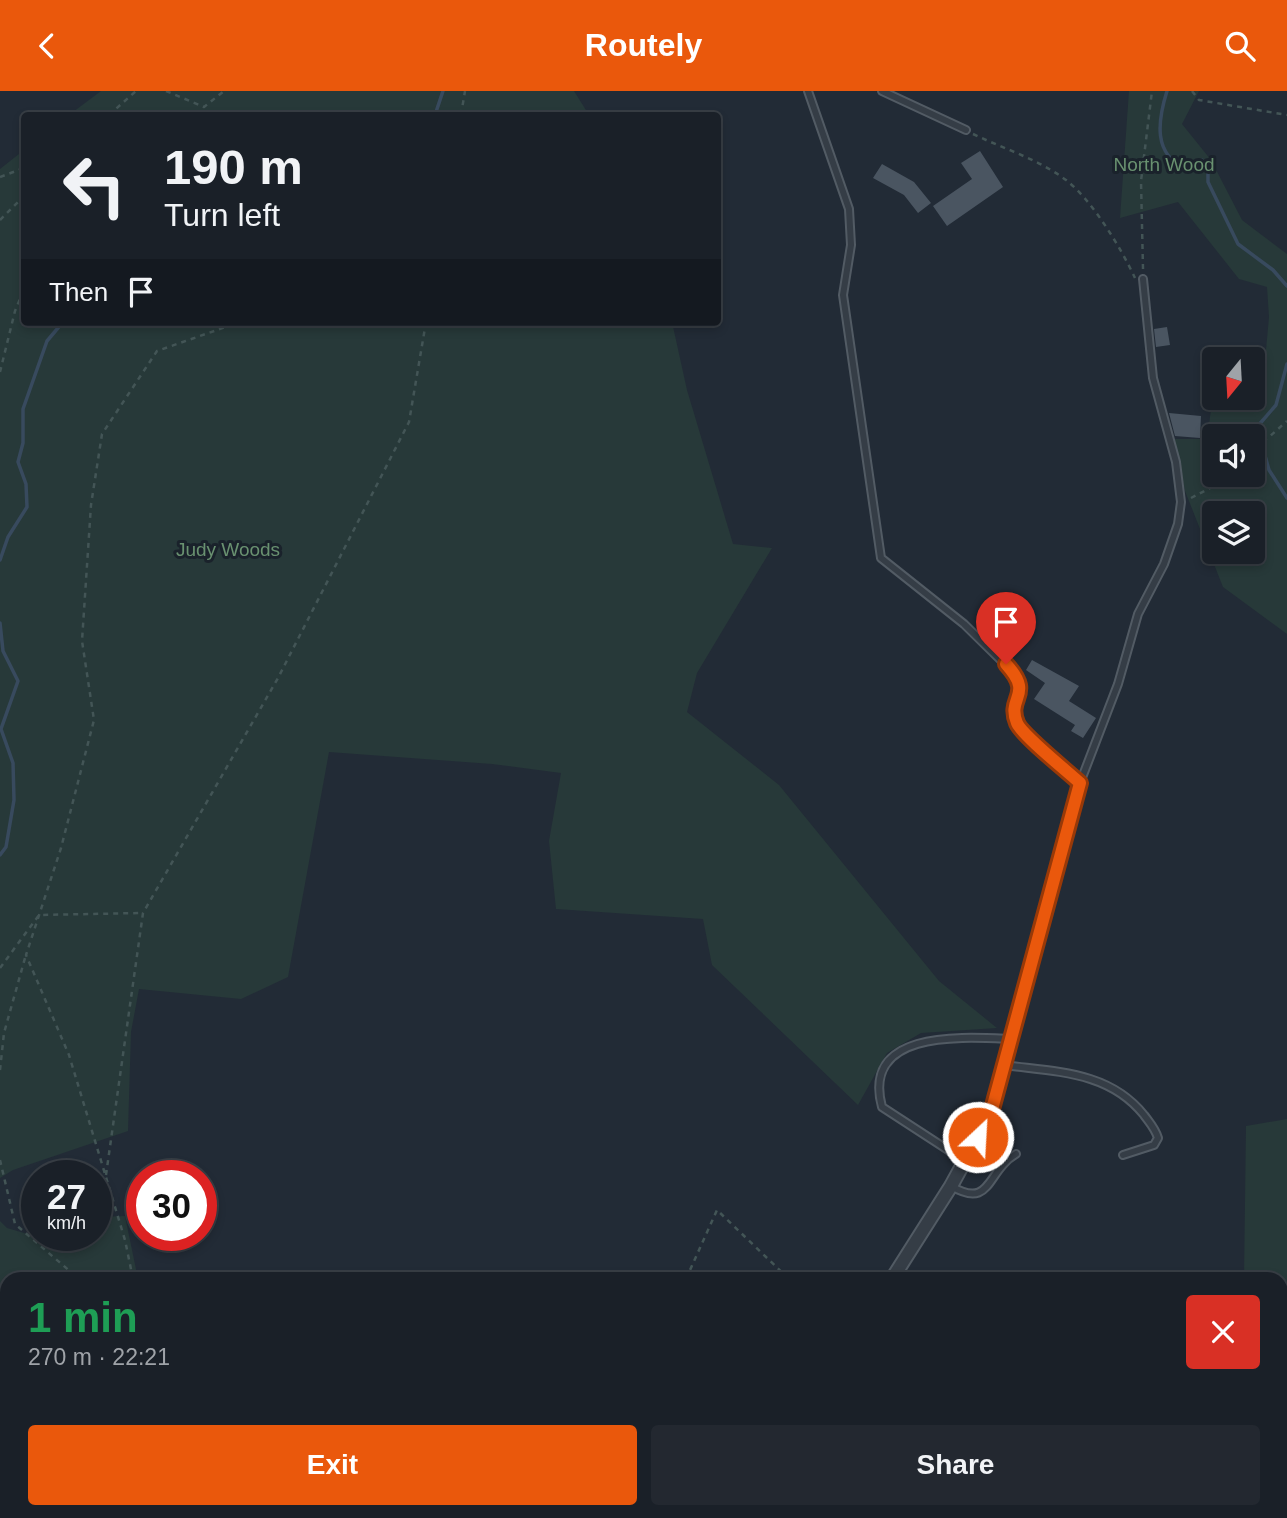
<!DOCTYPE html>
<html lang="en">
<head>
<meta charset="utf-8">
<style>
	body { margin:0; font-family:Arial,sans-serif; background:#232830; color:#f1f3f6; height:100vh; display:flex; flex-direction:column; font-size:26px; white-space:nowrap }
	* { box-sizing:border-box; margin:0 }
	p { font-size:23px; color:#9fa3a8 }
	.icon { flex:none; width:38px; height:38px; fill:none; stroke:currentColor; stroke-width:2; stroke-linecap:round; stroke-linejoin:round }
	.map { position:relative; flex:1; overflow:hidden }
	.sheet { position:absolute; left:0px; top:1181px; width:1288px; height:247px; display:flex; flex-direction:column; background:#1a2028; border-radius:21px 21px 0 0; box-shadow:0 4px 10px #0003,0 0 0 2px #383e45 }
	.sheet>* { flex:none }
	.banner { position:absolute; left:21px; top:21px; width:700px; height:214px; border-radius:7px; box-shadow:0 4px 10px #0003,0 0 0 2px #383e45; background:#1a2028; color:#f1f3f6; overflow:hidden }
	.needle { width:46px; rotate:198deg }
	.controls { position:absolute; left:1202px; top:256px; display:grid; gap:14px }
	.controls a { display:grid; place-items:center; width:63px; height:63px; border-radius:7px; background:#1a2028; box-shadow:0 4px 10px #0003,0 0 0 2px #383e45; font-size:35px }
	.speed { position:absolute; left:21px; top:1069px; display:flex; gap:14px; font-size:35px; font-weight:700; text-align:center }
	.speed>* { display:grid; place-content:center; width:91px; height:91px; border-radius:50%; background:#1a2028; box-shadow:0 4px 10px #0003,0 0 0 2px #383e45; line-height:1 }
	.speed small { font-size:18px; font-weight:400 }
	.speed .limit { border:10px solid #d22; background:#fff; color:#111 }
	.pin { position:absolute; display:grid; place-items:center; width:60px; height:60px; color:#fff; margin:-72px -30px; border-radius:50% 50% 50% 0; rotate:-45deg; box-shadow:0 0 7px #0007 }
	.pin .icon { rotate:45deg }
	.me { position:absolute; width:77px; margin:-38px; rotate:25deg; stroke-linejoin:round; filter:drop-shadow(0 0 5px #0008) }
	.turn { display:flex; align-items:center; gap:24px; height:147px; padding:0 28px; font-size:32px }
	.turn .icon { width:91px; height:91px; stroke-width:2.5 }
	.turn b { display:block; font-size:49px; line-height:60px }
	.then { display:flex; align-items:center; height:66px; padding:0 28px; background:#0003; gap:14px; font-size:26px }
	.round { display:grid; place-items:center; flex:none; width:74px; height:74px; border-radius:7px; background:#232830 }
	.summary { display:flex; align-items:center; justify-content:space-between; height:119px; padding:0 28px }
	h1 { font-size:42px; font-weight:800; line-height:52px; color:#1e9e55 }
	.button { display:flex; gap:14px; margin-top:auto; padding:14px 28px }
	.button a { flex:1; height:80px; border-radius:7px; background:#ea580c; color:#fff; font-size:28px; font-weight:800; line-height:80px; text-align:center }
	.button a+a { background:#232830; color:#f1f3f6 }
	header { display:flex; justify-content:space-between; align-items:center; height:91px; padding:0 28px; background:#ea580c; color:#fff; font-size:32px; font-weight:800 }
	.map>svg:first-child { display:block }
</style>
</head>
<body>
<header><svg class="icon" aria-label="back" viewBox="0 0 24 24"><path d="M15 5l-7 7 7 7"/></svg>Routely<svg class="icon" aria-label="search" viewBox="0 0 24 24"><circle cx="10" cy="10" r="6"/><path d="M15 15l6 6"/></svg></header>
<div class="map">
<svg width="1287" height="1427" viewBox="0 0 1287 1427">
	<rect width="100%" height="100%" fill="#222b36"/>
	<!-- green -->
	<path fill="#273939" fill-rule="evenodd" d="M101,0H574L589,24H69Z
		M1129,0H1199L1182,33L1211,69L1242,129L1287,163V543L1223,496L1185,400L1174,348H1207L1211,319L1261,314L1269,226L1267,196L1239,188L1178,111L1120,127ZM1214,345H1253V383H1214ZM1214,422H1253V460H1214Z
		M24,59V231H672L687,299L733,453L772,457L697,582L687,621L779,694L939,890L997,937L921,942L887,962L858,1014L712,874L703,828L556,818L549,750L561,682L492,673L329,661L288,886L241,908L139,898L131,941L128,1040L13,1079L0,1087V78Z
		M1287,1028V1206H1281V1188H1244L1246,1035Z
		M125,1125L138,1188H7V1283L0,1272V1130L7,1137L79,1158L88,1145L96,1144L100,1126Z
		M102,1421H272L277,1427H107Z"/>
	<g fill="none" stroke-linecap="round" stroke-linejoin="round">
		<!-- stream -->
		<path stroke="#384a5e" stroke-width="3.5" d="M1167,0C1158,29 1152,64 1187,78L1202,69L1208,79V91L1238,153L1273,179L1287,195
			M435,24L443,0
			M1287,273L1276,314L1257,336L1269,379L1287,407
			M0,469L8,446L27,416L26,393L18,371L23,352V318L47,250L63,231
			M0,532L3,560L18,590L1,638L13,672L14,709L6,756L0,764
			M0,1212L7,1216
			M194,1421L196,1427"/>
	</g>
	<!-- building -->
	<path fill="#4a5561" d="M980,60L1003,96L947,135L933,115L972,88L961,72Z
		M882,73L914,91L931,112L918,122L904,104L873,87Z
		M1167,236L1170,254L1156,256L1154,238Z
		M1169,322L1201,325L1200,347L1175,345Z
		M1032,569L1079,595L1069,610L1096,627L1083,647L1071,640L1075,634L1034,608L1045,592L1026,579Z"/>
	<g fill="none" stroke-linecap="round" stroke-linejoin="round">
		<!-- lane casing -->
		<g stroke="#525b64" stroke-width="10">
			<path id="lane" d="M808,0L849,118L851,154L843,204L881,467L964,533L1018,586C1023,601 1013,610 1016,624C1019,644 1063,677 1080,692
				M882,0L966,39
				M1004,974C1056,981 1109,980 1144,1024C1149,1031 1155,1037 1158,1047L1154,1054L1123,1064
				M991,1022L1080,692L1118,593L1138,523L1164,473L1178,433L1181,411L1176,371L1153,287L1143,188
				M965,1070L882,1016C861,938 964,946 1011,948
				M951,1095C992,1119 986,1080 1016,1063"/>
		</g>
		<!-- street casing -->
		<g stroke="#525b64" stroke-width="16">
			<path id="street" d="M892,1188L951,1095L991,1022
				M836,1421L839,1427"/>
		</g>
		<!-- path -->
		<path stroke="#435556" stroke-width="2.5" stroke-dasharray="5 5" stroke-linecap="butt" d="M166,0L204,16L224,0
			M1192,0L1199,9L1287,24
			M109,24L136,0
			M461,24L465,0
			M973,43C1004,58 1038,68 1066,89C1092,109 1121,157 1135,187
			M0,86L24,77
			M0,129L24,105
			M1143,178L1141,90L1152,0
			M0,281L15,220L24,198
			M1253,353L1268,347L1287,330
			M1191,407L1237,383
			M0,877L39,824L141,822
			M0,979L4,942L25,867
			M0,1069L15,1133L79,1188
			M106,1084L143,822L278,587L409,331L426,231
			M133,1188L125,1149L69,964L26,864L61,757L94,629L82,550L91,414L102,343L157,260L240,231
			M686,1188L717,1119L789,1188
			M0,1198L7,1202
			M0,1288L7,1289
			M157,1421L162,1427
			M262,1421L268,1427"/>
		<!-- lane -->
		<use href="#lane" stroke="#353d46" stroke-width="6"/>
		<!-- street -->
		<use href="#street" stroke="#353d46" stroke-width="12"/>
	</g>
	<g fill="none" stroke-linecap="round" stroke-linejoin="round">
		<!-- route casing -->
		<g stroke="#983908" stroke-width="18">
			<path id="route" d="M978,1046L991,1022L1080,692C1067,680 1022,644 1017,632C1006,605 1035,605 1006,573"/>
		</g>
		<!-- route -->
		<use href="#route" stroke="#ea580c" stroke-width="12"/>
	</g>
	<g text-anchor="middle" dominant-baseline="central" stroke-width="6" stroke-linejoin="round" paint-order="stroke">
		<!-- park labels -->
		<g font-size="19" fill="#699170" stroke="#1a222b">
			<text x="1164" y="73">North Wood</text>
			<text x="228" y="458">Judy Woods</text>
		</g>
	</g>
</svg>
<div class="controls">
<a><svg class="needle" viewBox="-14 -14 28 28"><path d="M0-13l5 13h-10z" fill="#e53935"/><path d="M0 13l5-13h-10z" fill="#9fa3a8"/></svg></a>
<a><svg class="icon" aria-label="sound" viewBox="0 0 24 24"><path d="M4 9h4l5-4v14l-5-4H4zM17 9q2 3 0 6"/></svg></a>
<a><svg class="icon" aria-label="layers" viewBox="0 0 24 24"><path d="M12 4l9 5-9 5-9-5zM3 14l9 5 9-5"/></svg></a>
</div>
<div class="speed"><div>27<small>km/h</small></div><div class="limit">30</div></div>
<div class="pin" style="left:1006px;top:573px;background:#d93025"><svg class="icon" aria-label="arrive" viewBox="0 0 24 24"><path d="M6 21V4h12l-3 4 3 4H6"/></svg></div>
<svg class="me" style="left:978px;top:1046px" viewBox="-20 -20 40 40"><circle r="17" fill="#ea580c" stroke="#fff" stroke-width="3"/><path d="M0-11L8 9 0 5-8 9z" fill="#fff"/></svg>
<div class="banner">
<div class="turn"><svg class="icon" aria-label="left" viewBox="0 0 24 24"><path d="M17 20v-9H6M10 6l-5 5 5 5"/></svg><div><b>190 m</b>Turn left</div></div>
<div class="then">Then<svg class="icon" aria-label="arrive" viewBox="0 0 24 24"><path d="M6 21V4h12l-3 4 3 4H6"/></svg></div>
</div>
<section class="sheet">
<div class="summary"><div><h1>1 min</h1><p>270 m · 22:21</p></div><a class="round" style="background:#d93025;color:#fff"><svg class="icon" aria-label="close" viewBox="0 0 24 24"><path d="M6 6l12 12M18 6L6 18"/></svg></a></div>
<div class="button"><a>Exit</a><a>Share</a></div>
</section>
</div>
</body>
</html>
